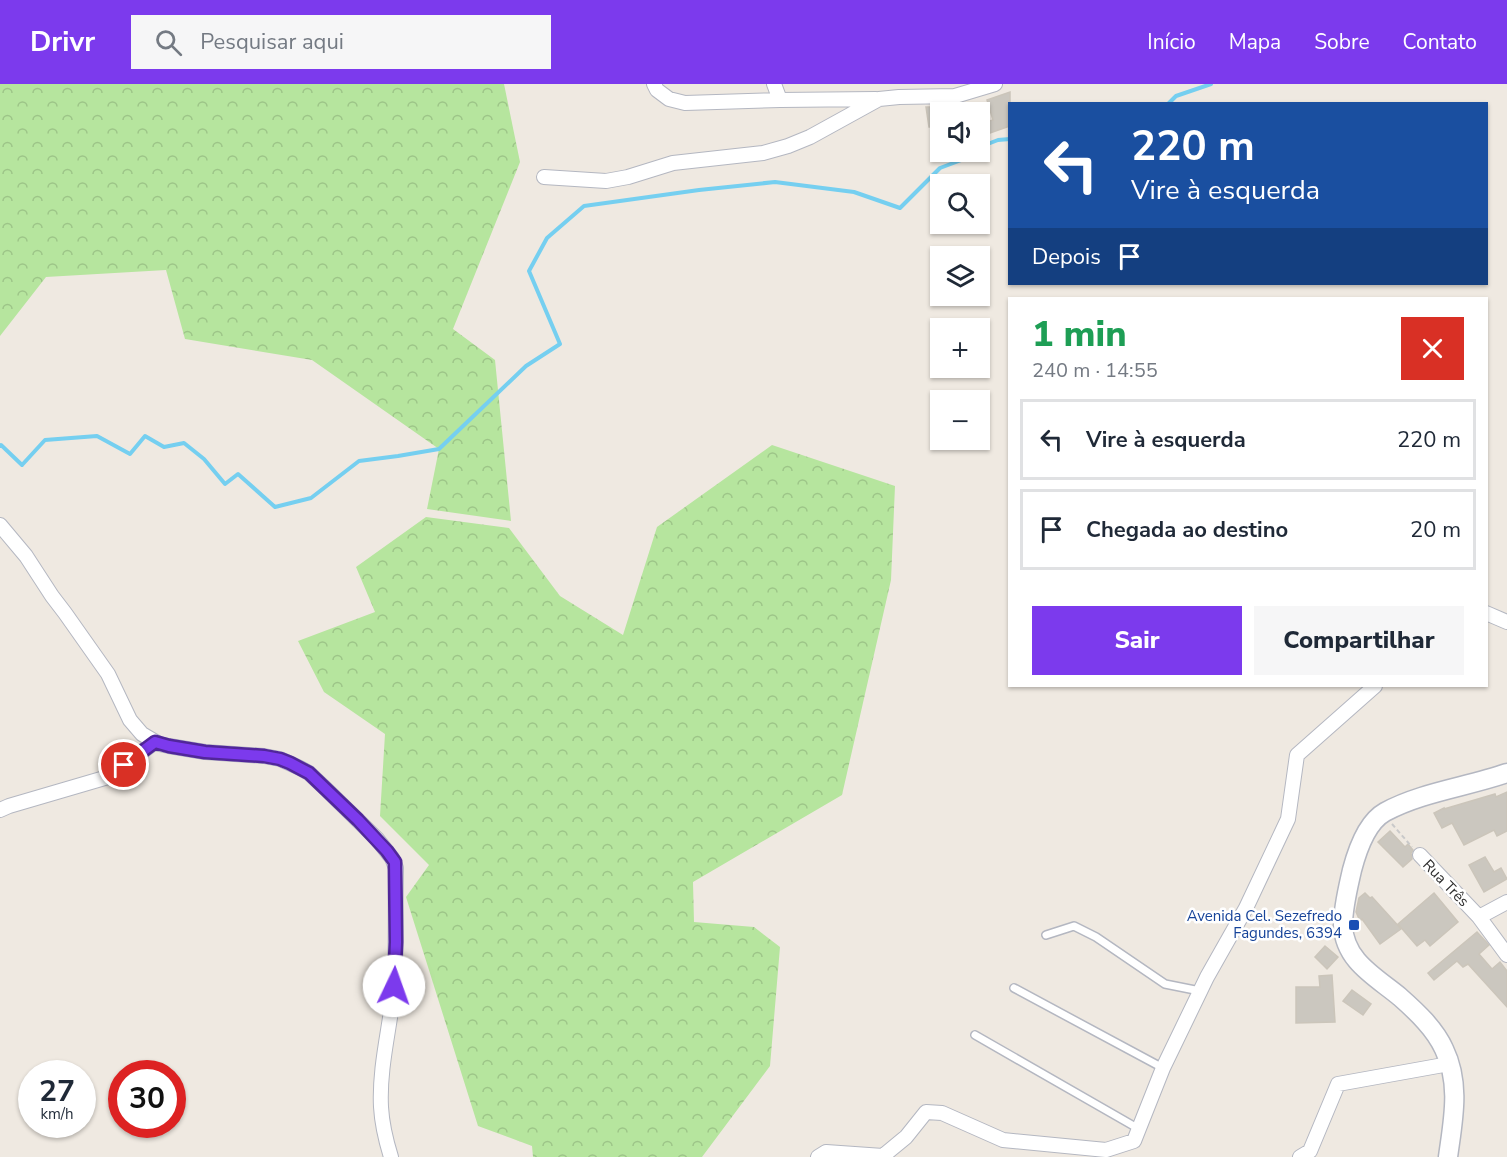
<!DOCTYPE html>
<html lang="pt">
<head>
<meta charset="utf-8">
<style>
	body { margin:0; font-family:"Nunito Sans",sans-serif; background:#f6f6f7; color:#1f2937; height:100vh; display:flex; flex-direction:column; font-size:22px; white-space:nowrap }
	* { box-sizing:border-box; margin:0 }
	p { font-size:20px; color:#747a83 }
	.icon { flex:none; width:33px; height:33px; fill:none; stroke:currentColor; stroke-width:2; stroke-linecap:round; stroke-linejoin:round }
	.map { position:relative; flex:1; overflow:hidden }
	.panel { position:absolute; left:1008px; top:213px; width:480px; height:390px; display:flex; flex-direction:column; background:#fff; border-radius:0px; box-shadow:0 2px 4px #0004 }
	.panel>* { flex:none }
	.hud { position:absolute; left:1008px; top:18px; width:480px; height:183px; border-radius:0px; box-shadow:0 2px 4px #0004; background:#1a4fa0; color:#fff; overflow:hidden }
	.fabs { position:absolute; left:930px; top:18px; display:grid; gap:12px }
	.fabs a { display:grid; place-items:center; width:60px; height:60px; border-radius:0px; background:#fff; box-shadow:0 2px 4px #0004; font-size:30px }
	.speed { position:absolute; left:18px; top:976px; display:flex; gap:12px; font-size:30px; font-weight:700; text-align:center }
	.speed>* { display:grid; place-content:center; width:78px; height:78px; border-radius:50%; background:#fff; box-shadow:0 2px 4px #0004; line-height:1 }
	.speed small { font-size:15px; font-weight:400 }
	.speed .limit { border:9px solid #d22; background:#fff; color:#111 }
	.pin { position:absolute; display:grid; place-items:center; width:51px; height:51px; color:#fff; margin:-26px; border:3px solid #fff; border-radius:50%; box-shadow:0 2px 6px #0007 }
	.me { position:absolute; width:66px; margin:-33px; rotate:3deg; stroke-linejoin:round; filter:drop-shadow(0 0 4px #0008) }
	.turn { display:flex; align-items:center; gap:21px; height:126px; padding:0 24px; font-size:27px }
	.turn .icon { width:78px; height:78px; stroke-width:2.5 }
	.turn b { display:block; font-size:42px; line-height:51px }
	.then { display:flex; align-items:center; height:57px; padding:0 24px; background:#0003; gap:12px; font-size:22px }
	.round { display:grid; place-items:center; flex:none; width:63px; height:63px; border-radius:0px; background:#f6f6f7 }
	.overview { display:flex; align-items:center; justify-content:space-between; height:102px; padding:0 24px }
	h1 { font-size:36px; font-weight:800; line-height:45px; color:#1e9e55 }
	.button { display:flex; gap:12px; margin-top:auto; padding:12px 24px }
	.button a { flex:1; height:69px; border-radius:0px; background:#7c3aed; color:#fff; font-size:24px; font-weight:800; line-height:69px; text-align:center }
	.button a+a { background:#f6f6f7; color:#1f2937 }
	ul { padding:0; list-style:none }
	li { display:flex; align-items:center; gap:18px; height:81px; margin:0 12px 9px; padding:0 12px; border:3px solid #e0e1e3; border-radius:0px }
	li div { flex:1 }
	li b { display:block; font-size:22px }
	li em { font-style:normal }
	header { display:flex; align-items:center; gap:36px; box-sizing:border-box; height:84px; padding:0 30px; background:#7c3aed; color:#fff }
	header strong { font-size:28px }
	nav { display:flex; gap:33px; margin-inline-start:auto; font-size:21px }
	.search { width:420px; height:54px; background:#f6f6f7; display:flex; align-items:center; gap:15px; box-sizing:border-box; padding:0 21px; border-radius:0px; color:#747a83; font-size:22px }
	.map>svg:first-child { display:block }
</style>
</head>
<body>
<header>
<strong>Drivr</strong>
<div class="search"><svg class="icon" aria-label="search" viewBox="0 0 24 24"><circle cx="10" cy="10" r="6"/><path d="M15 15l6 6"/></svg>Pesquisar aqui</div>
<nav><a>Início</a><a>Mapa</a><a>Sobre</a><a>Contato</a></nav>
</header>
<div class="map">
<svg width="1507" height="1073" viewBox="0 0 1507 1073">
	<defs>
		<pattern id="forest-crowns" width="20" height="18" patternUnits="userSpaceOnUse" patternTransform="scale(1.5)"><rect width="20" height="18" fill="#b6e59e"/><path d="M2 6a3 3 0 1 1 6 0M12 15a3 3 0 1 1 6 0" fill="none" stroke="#9dc588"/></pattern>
	</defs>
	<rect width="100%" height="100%" fill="#efe9e1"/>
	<!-- forest -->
	<path fill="url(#forest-crowns)" d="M0,0H504L520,78L453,245L495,276L511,437L427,425L439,365L312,276L185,255L166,186L46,193L0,252Z
		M772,361L895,402L891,496L842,711L693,798L694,838L754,843L780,863L770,982L702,1073H533L532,1062L478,1042L406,813L429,781L380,732L385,650L324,608L298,557L375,528L356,483L426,433L509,444L560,512L623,551L657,443Z"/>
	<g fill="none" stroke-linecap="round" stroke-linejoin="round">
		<!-- stream -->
		<path stroke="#75cff0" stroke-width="4" d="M1168,20L1176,12L1211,0
			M980,63L998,56L1010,55
			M0,362L1,361L22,381L45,356L97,352L130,370L145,352L164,363L184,359L204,375L225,400L238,390L275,423L311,414L359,377L398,372L439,365L526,282L560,260L529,187L547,154L584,122L699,106L775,98L854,108L900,124L940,84L964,75L973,68"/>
	</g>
	<!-- building -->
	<path fill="#cbc7bf" stroke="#cbc5ba" stroke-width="1.5" d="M1010,8V42L987,50L983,39L993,36L987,16Z
		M926,23H940V43H929Z
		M1507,708V747L1497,752L1494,746L1464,761L1452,739L1442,744L1434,729L1444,724V725L1495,710L1496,713Z
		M1390,747L1405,763L1408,760L1413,766L1411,769L1412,775L1403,783L1378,758Z
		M1485,773L1494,788L1501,784L1507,795L1484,808L1469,781Z
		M1365,809L1370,814L1372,813L1401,845L1380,860L1362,835L1360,837L1356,828L1359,814Z
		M1434,809L1458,838L1430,862L1425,856L1417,862L1398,840Z
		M1477,848L1489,861L1479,870L1492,885L1500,878L1507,887V923L1468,880L1463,883L1457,877L1434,896L1428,889Z
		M1325,862L1338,873L1327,885L1315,873Z
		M1332,891L1335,938L1296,939V903H1320L1319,892Z
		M1352,906L1371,920L1363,931L1343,917Z"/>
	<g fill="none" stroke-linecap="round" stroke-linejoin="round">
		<!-- service casing -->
		<g stroke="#b4b7c1" stroke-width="10">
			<path id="service" d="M1046,851L1074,842L1096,853L1165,900L1200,907
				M1014,904L1163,984
				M975,951L1139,1045"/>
		</g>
		<!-- minor casing -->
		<g stroke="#b4b7c1" stroke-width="16">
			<path id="minor" d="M654,0L657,6L669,15L685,19L780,16L876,15
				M774,0L780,16
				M544,93L606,97L628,93L673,79L763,69L788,62L810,53L879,15L899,13L955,12L995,0
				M0,441L26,472L52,512L65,529L108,590L130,636L142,650L159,660L169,662L205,668L264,672L280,675L300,684L309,689L326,705L377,755L392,774L396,784C395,824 397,864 394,904C390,944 379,983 381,1023C382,1040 386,1057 391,1073
				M1486,529L1507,538
				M0,726L9,722L108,693L155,658
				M1420,771L1479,833L1507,871
				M1479,833L1507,818
				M818,1073L826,1068L883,1072L906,1053L926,1028L942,1029L1003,1056L1106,1066L1134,1057L1163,984L1207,893L1246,824L1288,735L1297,671L1375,602
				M1300,1073L1310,1067L1338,1000L1449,980"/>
		</g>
		<!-- secondary casing -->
		<g stroke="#b4b7c1" stroke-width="21">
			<path id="secondary" d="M1448,1073C1453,1036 1461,1000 1444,965C1435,945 1417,928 1400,913C1376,893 1344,877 1343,841C1343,823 1348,804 1352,786C1357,767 1367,738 1385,728C1422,708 1467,703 1507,689"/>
		</g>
		<!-- path -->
		<path stroke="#c9c9c9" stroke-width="2" stroke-dasharray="4.5 3" stroke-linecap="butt" d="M1392,740L1412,763"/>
		<!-- service -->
		<use href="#service" stroke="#fff" stroke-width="7"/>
		<!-- minor -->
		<use href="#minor" stroke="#fff" stroke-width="14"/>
		<!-- secondary -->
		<use href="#secondary" stroke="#fff" stroke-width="18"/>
	</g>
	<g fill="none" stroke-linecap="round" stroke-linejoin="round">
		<!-- route casing -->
		<g stroke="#51269a" stroke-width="15">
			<path id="route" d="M124,681L155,658L169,662L205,668L264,672L280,675L290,679L309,689L358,736L387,767L395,778L396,858L394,902"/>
		</g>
		<!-- route -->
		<use href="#route" stroke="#7c3aed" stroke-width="10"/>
	</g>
	<!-- markers -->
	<rect fill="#1a4fb4" stroke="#fff" stroke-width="2" x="1348" y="835" width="12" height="12" rx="3"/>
	<g text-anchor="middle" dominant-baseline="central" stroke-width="5" stroke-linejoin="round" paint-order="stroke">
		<!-- street labels -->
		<g font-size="15" fill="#2e2e2e" stroke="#fff">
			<text transform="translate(1446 799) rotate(46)">Rua Três</text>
		</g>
		<!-- transit labels -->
		<g font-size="15" fill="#164399" stroke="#fff" text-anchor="end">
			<text x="1342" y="832">Avenida Cel. Sezefredo<tspan x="1342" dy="17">Fagundes, 6394</tspan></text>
		</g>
	</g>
</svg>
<div class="fabs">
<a><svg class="icon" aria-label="sound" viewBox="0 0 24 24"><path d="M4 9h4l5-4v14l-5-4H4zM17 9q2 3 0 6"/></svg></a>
<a><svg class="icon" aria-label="search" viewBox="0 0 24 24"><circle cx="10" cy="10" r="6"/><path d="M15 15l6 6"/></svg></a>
<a><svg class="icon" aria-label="layers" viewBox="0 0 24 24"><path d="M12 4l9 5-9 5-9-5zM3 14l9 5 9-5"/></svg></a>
<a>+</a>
<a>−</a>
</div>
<div class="speed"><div>27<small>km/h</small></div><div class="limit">30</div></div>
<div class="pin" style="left:124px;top:681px;background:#d93025"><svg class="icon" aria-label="arrive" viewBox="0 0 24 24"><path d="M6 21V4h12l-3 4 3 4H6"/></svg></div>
<svg class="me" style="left:394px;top:902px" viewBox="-20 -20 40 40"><circle r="19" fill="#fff"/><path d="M0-13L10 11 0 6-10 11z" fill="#7c3aed"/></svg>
<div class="hud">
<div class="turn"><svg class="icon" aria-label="left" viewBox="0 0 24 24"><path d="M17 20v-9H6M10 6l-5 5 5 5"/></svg><div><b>220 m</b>Vire à esquerda</div></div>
<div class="then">Depois<svg class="icon" aria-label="arrive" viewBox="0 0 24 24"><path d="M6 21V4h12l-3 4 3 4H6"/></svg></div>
</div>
<section class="panel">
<div class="overview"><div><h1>1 min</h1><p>240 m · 14:55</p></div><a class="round" style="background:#d93025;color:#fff"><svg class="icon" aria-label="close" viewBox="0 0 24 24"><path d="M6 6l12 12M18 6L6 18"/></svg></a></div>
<ul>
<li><svg class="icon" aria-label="left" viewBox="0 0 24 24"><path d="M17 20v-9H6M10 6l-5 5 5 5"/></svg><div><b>Vire à esquerda</b></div><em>220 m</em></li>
<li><svg class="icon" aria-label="arrive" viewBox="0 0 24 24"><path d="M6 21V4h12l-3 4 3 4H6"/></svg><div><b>Chegada ao destino</b></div><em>20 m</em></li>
</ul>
<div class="button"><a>Sair</a><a>Compartilhar</a></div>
</section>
</div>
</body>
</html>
